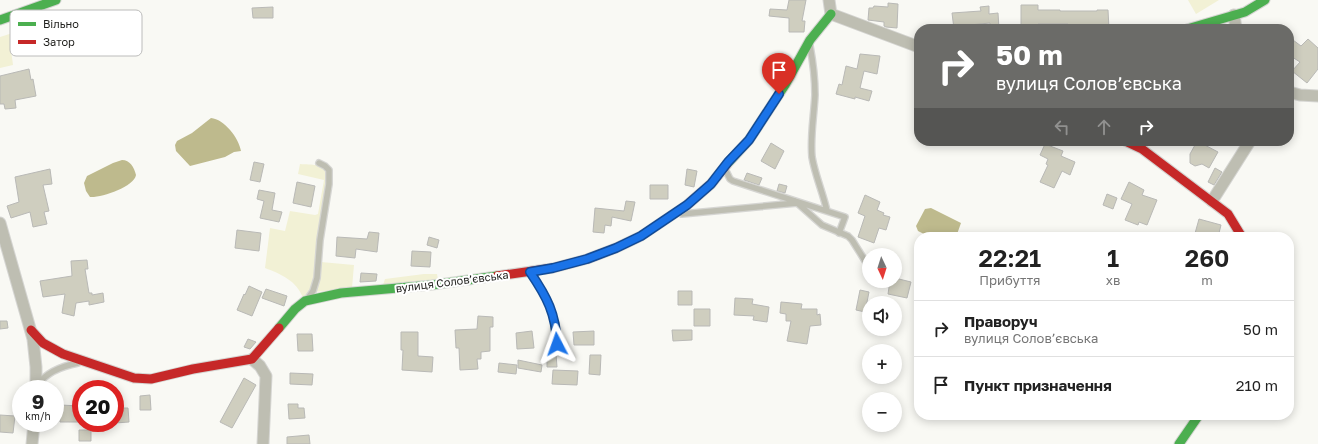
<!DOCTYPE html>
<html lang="uk">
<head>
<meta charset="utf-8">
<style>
	body { margin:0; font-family:"Golos Text",sans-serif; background:#f2f2f2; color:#222; height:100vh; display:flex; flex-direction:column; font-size:15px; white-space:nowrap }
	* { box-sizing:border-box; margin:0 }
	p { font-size:13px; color:#767676 }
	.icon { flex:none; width:22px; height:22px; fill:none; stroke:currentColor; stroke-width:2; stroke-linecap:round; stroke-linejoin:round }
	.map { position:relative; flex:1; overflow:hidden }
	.side { position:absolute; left:914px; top:232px; width:380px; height:188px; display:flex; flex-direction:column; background:#fff; border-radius:16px; box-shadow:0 2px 10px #0003 }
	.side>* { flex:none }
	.hud { position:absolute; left:914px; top:24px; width:380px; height:122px; border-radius:16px; box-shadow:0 2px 10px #0003; background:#6b6b68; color:#fff; overflow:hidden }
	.needle { width:26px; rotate:176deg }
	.tools { position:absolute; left:862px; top:248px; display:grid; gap:8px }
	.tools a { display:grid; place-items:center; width:40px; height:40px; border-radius:50%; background:#fff; box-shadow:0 2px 10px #0003; font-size:20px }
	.speed { position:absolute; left:12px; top:380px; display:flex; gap:8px; font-size:20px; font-weight:700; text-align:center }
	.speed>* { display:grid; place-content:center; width:52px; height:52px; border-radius:50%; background:#fff; box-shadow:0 2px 10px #0003; line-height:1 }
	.speed small { font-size:10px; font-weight:400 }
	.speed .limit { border:6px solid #d22; background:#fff; color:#111 }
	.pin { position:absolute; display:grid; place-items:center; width:34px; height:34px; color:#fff; margin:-41px -17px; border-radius:50% 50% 50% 0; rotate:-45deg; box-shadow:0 0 4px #0007 }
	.pin .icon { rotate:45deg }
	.me { position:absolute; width:44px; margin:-22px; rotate:356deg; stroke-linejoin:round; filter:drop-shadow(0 0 3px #0008) }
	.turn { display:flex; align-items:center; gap:14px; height:84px; padding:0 16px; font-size:18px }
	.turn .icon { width:52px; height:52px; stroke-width:2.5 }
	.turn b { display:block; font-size:28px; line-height:34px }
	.lanes { display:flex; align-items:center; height:38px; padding:0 16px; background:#0003; justify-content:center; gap:20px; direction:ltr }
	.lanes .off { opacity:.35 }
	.eta { display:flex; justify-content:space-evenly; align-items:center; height:68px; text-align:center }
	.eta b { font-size:24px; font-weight:600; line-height:28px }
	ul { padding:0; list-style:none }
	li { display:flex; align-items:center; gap:12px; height:56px; padding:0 16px; border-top:1px solid #e0e0e0 }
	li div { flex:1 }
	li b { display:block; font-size:15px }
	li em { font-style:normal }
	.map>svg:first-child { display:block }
</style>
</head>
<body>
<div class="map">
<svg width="1318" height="444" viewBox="0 0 1318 444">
	<rect width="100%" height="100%" fill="#f9f9f4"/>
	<!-- green -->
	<path fill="#f2f1d5" d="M1188,0H1219L1196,14Z
		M25,29L28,46L11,50L13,65L0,68V37Z
		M300,164C311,165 325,163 328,176L315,278L311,290L306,297L303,298C297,281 281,274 265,268L270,228L285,231L290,211L315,215L318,214L324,180L298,174Z
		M321,262L354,265L352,288L315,292Z
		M424,274H437L438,280L383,285L385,279Z"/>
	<!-- water -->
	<path fill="#beba8d" d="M211,118C224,119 239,138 241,151L234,152L225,157L190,166L176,151L175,145L177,141L192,133Z
		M122,160C130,160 134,167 136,175C134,187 101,198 90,197L86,191L84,183L87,176L113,163Z
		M931,208L961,223L956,237H930L918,231L916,226L925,209Z"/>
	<!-- building -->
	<path fill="#cfcebf" stroke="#b9b9b6" d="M789,0H806L802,21H805L804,32H789V18L769,16L770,9L787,10Z
		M888,3L898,4L897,28L886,27L884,26V22L868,20L869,8H873L874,6L888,7Z
		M1021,5H1038V10H1060V11H1097V10H1108L1109,29H1074V27H1068V24H1038V29H1021Z
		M989,6V14L998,13L999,29H990V23L970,25V29H954L952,13L981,11L980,7Z
		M273,7V18H253L252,8Z
		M1289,37L1301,46L1308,39L1318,48V69L1307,83L1292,71L1300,62L1289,55Z
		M860,54L880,56L877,74L864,71L860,88L872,91L869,101L855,97V99L836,94L839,84L842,85L846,66L857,69Z
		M29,69L31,80L33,79L36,96L15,100L16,108L5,109L4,104H0V76Z
		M771,143L784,151L775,169L761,161Z
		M1201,143L1218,152L1209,168L1202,164L1195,166L1190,163V154L1195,145L1200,144Z
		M1045,144L1063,151L1061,156L1075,162L1070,175L1062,171L1054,188L1040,182L1048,165L1046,164L1048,159L1040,155Z
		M254,162L264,164L260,182L250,180Z
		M1215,168L1222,172L1214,185L1208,182Z
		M50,169L52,184L43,185L49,211L44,212L47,224L33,227L30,212L11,218L7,206L19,202L15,177Z
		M687,169L697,171L694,187L685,185Z
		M747,173L762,178L759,185L744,180Z
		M297,182L315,186L311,207L293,203Z
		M1129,182L1144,190L1142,195L1157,200L1147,225L1139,222L1138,225L1125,220L1132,204L1121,199Z
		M779,184L787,186L785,193L777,191Z
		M650,185H668V199H650Z
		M259,190L275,193L272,210L282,212L279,222L260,218L264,201L257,199Z
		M1107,194L1117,198L1113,209L1103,205Z
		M865,195L880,202L877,210L884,213L883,215L890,217L886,230L879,228L874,243L858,237L865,216L858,213Z
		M626,201L635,202L631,221L612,217L611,226L605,225L604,233L593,232L595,208L624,211Z
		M1199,219L1221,225L1218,237H1194Z
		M237,230L261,233L259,251L235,248Z
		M369,232L379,233L377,252L356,249L355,258L336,256L337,237L367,239Z
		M429,237L439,240L437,248L427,245Z
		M412,251L431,252L430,267L411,266Z
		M87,260L88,269H85L89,293H92V295L103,293L104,302L89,305V301L76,303L74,316L62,313L65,294L43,297L40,281L72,276L71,261Z
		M361,273L377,274L376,281L360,282Z
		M895,278L911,282L907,298L888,294L890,281H895Z
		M249,286L262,292L252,316L237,310L244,294L245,295Z
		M266,289L287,296L284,306L262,298Z
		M860,290L869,292L865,312L856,310Z
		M678,291H692V305H678Z
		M735,298L753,299L752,304L769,307L767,322L753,320L754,316L734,315Z
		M781,302L802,304L801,309H817V315L820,314L821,325L810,326L807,344L787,341L791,321H786V314L780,313Z
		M694,309H710V326H694Z
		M478,316L493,317V327H490V351L481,352V359H477L478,369L460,370L459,348H456L455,330L477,329Z
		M0,321H7L8,328L0,329Z
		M672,330H692V340L673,341Z
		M532,331L534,348L517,349L516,333Z
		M594,331V345H574L573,332Z
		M401,332H418V356L433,357L432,372L402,370L403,350H401Z
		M297,334H312L313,351H298Z
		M248,339L256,342L250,349L244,347Z
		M547,354H556L557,367H547Z
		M590,355H601L600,375L589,374Z
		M518,360L542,365L541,372L518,368Z
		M499,363L517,365L516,374L498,372Z
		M553,370L578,371L577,385L552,384Z
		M290,373L313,374L312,385L290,384Z
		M244,378L256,385L232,428L220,422Z
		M150,395L151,410H140V396Z
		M288,404H298V408H304L305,418L289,419Z
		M60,405L81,406V422H60Z
		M115,408H128L129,422L115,423Z
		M0,415L15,416L13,433L0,432Z
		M79,430H91V441H79Z
		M309,435L310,444H287V437Z"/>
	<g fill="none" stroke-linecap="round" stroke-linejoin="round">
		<!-- lane casing -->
		<g stroke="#d5d5d2" stroke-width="8">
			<path id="lane" d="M810,46C813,62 815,79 815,95C814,116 810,137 812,157C815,175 823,193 827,211
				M725,169L730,179L733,181L845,217L839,233
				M795,201L822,225L848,236L852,240L869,267
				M682,214L797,203
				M531,273C547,296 556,315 557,344
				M308,298L313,291L317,278L320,240L329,184V170L325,166L319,163
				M37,385C47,372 62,366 78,363"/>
		</g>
		<!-- street casing -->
		<g stroke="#d5d5d2" stroke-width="13">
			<path id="street" d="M829,0L831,14L919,47
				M1234,15L1236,29
				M1289,92L1300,95L1318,96
				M1212,201L1250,141
				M0,223L33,339L36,367V389
				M252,359L260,366L266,376L263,444
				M32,444L34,423"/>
		</g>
		<!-- fast casing -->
		<g stroke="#d5d5d2" stroke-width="11">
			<path id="fast" d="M0,20L56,0
				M1187,29L1245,12L1265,0
				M727,164L749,140L785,85L810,40L831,14
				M279,328L295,309L305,301L341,293L432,285L497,276
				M1179,444L1199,415"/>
		</g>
		<!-- jam casing -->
		<g stroke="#d5d5d2" stroke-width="11">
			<path id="jam" d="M1125,141L1142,149L1228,214L1242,237
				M497,276L553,268L587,259L616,248L641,236L687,205L711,184L727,164
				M31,330L43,343L63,354L134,378L151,379L193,369L252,359L279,328"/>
		</g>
		<!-- lane -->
		<use href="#lane" stroke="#bebeb2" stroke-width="5.5"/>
		<!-- street -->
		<use href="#street" stroke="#bebeb2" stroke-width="11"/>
		<!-- fast -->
		<use href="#fast" stroke="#4caf50" stroke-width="9"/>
		<!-- jam -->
		<use href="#jam" stroke="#c62828" stroke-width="9"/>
	</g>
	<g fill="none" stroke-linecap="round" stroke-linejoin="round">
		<!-- route casing -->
		<g stroke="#114b97" stroke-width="10">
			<path id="route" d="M557,344C556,314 547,297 530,272L553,268L587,259L616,248L641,236L687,205L711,184L728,162L749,140L779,94"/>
		</g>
		<!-- route -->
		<use href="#route" stroke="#1a73e8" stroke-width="7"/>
	</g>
	<g text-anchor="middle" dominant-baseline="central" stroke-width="4" stroke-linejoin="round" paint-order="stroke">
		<!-- street labels -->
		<g font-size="11" fill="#1f1f1c" stroke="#fff">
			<text transform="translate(452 281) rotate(-7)">вулиця Соловʼєвська</text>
		</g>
	</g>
	<!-- legend -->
	<rect x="10" y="10" width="132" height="46" rx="6" fill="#fff" stroke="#bcbcbb" stroke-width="1"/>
	<rect x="18" y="22" width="18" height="4" fill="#4caf50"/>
	<rect x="18" y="40" width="18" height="4" fill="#c62828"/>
	<g font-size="11" fill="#1f1f1c">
		<text x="43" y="28">Вільно</text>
		<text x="43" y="46">Затор</text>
	</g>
</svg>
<div class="tools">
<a><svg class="needle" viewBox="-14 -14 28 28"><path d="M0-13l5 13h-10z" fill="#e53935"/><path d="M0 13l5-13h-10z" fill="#767676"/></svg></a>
<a><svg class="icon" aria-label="sound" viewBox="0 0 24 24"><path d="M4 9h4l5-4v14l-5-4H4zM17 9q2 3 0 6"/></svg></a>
<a>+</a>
<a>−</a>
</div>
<div class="speed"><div>9<small>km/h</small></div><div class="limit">20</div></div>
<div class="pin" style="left:779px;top:94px;background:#d93025"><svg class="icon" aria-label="arrive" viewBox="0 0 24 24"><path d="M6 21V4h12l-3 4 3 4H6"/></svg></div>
<svg class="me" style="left:557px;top:344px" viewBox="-20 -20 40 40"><path d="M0-17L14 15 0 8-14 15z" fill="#1a73e8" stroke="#fff" stroke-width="4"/></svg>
<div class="hud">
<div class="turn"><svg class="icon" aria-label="right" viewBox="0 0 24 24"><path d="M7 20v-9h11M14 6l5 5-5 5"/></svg><div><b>50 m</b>вулиця Соловʼєвська</div></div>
<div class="lanes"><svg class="icon off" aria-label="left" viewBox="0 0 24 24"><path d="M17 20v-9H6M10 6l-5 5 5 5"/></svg><svg class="icon off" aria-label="ahead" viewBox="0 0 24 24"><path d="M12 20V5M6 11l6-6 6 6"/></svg><svg class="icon" aria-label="right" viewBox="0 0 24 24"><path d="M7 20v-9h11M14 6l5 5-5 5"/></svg></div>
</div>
<section class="side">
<div class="eta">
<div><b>22:21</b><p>Прибуття</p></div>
<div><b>1</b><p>хв</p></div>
<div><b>260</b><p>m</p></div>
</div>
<ul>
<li><svg class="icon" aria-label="right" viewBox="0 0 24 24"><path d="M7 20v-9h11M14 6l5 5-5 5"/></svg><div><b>Праворуч</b><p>вулиця Соловʼєвська</p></div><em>50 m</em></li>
<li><svg class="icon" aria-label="arrive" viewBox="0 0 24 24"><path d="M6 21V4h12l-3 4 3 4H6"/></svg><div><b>Пункт призначення</b></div><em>210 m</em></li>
</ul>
</section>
</div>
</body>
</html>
